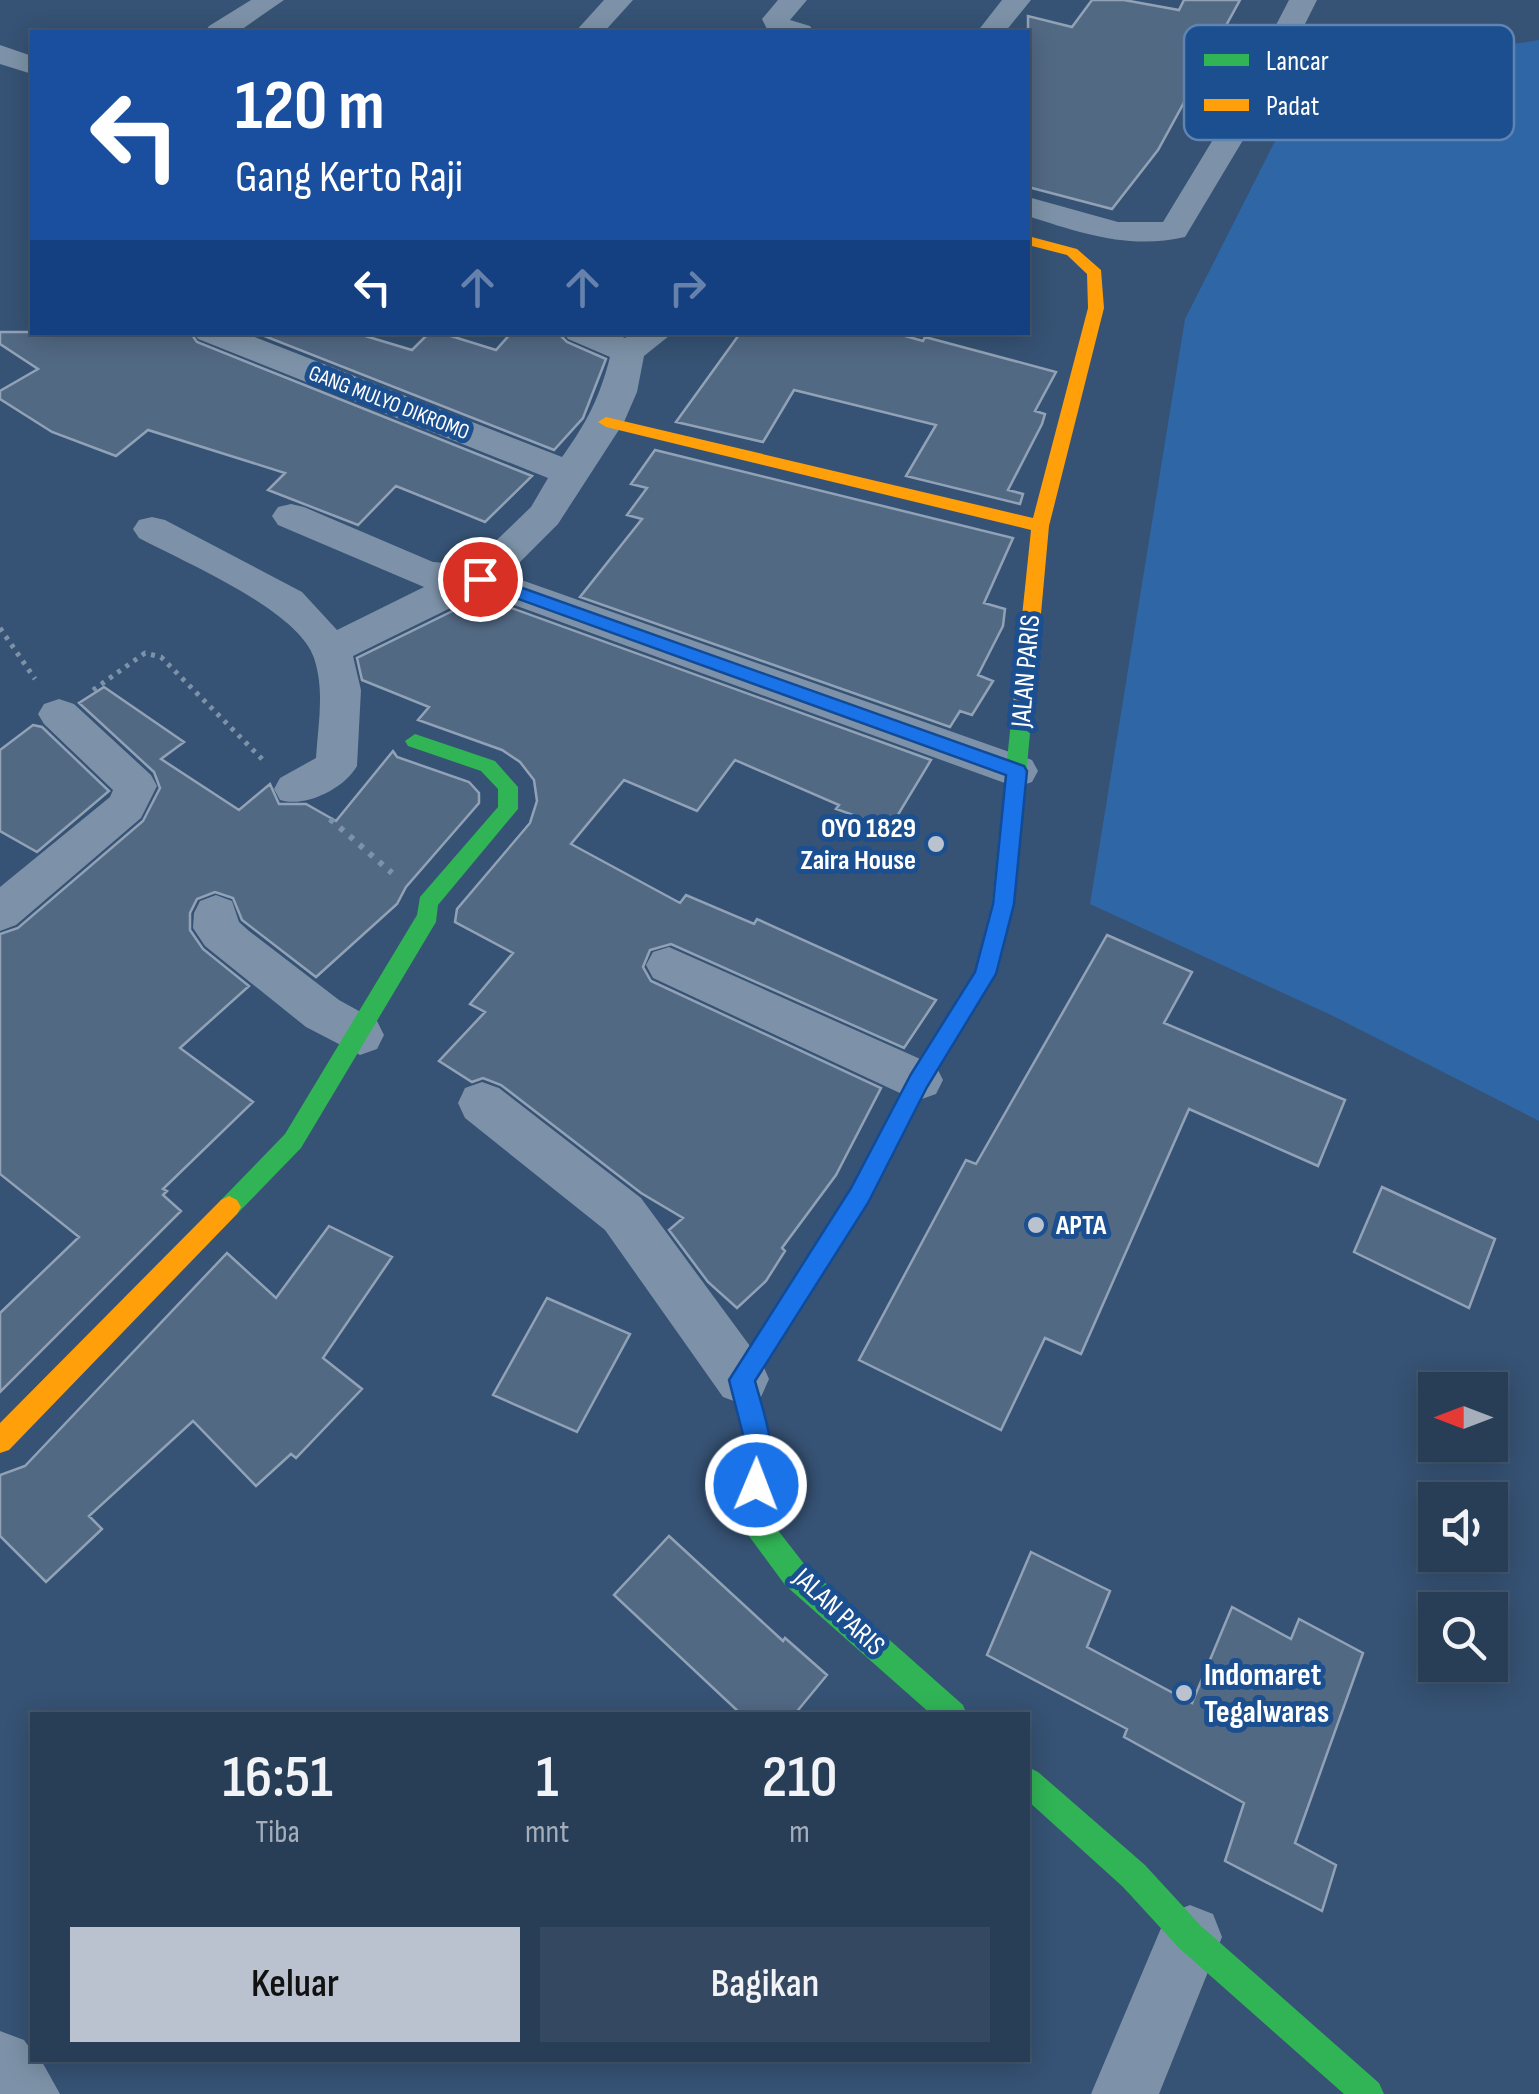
<!DOCTYPE html>
<html lang="id">
<head>
<meta charset="utf-8">
<style>
	body { margin:0; font-family:"Sofia Sans Condensed",sans-serif; background:#344961; color:#f1f3f6; height:100vh; display:flex; flex-direction:column; font-size:38px; white-space:nowrap }
	* { box-sizing:border-box; margin:0 }
	p { font-size:32px; color:#a5aeba }
	.icon { flex:none; width:55px; height:55px; fill:none; stroke:currentColor; stroke-width:2; stroke-linecap:round; stroke-linejoin:round }
	.map { position:relative; flex:1; overflow:hidden }
	.panel { position:absolute; left:30px; top:1712px; width:1000px; height:350px; display:flex; flex-direction:column; background:#283e57; border-radius:0px; box-shadow:0 5px 25px #0003,0 0 0 2px #44576d }
	.panel>* { flex:none }
	.banner { position:absolute; left:30px; top:30px; width:1000px; height:305px; border-radius:0px; box-shadow:0 5px 25px #0003,0 0 0 2px #44576d; background:#1a4fa0; color:#fff; overflow:hidden }
	.needle { width:65px; rotate:270deg }
	.controls { position:absolute; left:1418px; top:1372px; display:grid; gap:20px }
	.controls a { display:grid; place-items:center; width:90px; height:90px; border-radius:0px; background:#283e57; box-shadow:0 5px 25px #0003,0 0 0 2px #44576d; font-size:50px }
	.pin { position:absolute; display:grid; place-items:center; width:85px; height:85px; color:#fff; margin:-42px; border:5px solid #fff; border-radius:50%; box-shadow:0 2px 10px #0007 }
	.me { position:absolute; width:110px; margin:-55px; rotate:1deg; stroke-linejoin:round; filter:drop-shadow(0 0 8px #0008) }
	.turn { display:flex; align-items:center; gap:35px; height:210px; padding:0 40px; font-size:45px }
	.turn .icon { width:130px; height:130px; stroke-width:2.5 }
	.turn b { display:block; font-size:70px; line-height:85px }
	.lanes { display:flex; align-items:center; height:95px; padding:0 40px; background:#0003; justify-content:center; gap:50px; direction:ltr }
	.lanes .off { opacity:.35 }
	.eta { display:flex; justify-content:space-evenly; align-items:center; height:170px; text-align:center }
	.eta b { font-size:60px; font-weight:600; line-height:70px }
	.action { display:flex; gap:20px; margin-top:auto; padding:20px 40px }
	.action a { flex:1; height:115px; border-radius:0px; background:#b9c2ce; color:#111; font-size:40px; font-weight:600; line-height:115px; text-align:center }
	.action a+a { background:#344961; color:#f1f3f6 }
	.map>svg:first-child { display:block }
</style>
</head>
<body>
<div class="map">
<svg width="1539" height="2094" viewBox="0 0 1539 2094">
	<rect width="100%" height="100%" fill="#365274"/>
	<!-- green -->
	<path fill="#2f66a5" d="M1539,40V1121L1333,1016L1090,904L1185,319L1312,68C1359,34 1479,53 1539,40Z"/>
	<!-- building -->
	<path fill="#526984" stroke="#92a2b6" stroke-width="2.5" d="M1092,0H1124L1179,10L1184,0H1240L1158,150L1112,209L1028,187V16L1072,27Z
		M0,332H190L197,342L532,476L485,522L396,486L358,525L268,490L285,473L148,430L116,456L52,432L0,399V391L38,369L0,344Z
		M254,332H352L412,350L430,332H438L496,350L512,332H557L567,342L606,359L583,418L554,450Z
		M741,332H891L923,341L925,337L1056,372L1035,411L1045,414L1042,424L1008,490L1023,494L1020,504L906,476L936,425L794,390L763,442L676,422Z
		M655,450L1013,538L984,603L1005,609L1003,626L978,675L993,681L972,715L960,711L950,727L580,597L642,519L627,515L647,488L631,484Z
		M481,597L931,760L890,828L836,809L839,805L735,760L697,811L624,780L571,844L680,903L686,895L754,924L757,919L936,1000L904,1048L671,944L650,950L643,967L651,981L881,1088L836,1175L782,1248L785,1251L766,1281L737,1308L708,1282L669,1230L683,1218L641,1193L501,1085L483,1078L472,1082L439,1061L485,1012L470,1004L513,953L455,922L457,909L530,823L537,801L534,780L520,762L502,750L418,720L429,707L362,680L357,658Z
		M104,687L184,742L161,759L239,810L270,784L279,804H306L336,821L393,751L397,757L469,782L479,793V803L406,887L397,904L316,977L242,920L233,898L215,892L197,899L190,913V930L203,949L249,986L180,1048L253,1102L163,1189L167,1191L163,1195L181,1211L0,1392V1313L79,1237L0,1174V934L18,928L143,821L160,788L154,772L79,703Z
		M33,725L42,727L109,791L37,852L0,831V750Z
		M1107,935L1192,972L1164,1023L1345,1100L1318,1166L1189,1109L1081,1354L1045,1338L1001,1430L859,1360L966,1160L976,1164Z
		M1382,1187L1495,1239L1469,1308L1354,1252Z
		M329,1226L392,1257L323,1358L362,1389L296,1458L291,1454L256,1486L193,1421L89,1516L102,1529L46,1582L0,1536V1475L25,1466L227,1253L276,1298Z
		M547,1298L630,1334L577,1432L493,1395Z
		M669,1536L783,1641L785,1638L827,1675L794,1715H742L614,1595Z
		M1031,1552L1110,1591L1087,1647L1192,1703L1232,1607L1291,1639L1299,1619L1363,1653L1295,1843L1336,1865L1322,1911L1225,1861L1244,1803L1124,1737L1127,1729L987,1655Z"/>
	<g fill="none" stroke-linecap="round" stroke-linejoin="round">
		<!-- path-far1 -->
		<path stroke="#7d92a8" stroke-width="5" stroke-dasharray="4 6" stroke-linecap="butt" d="M0,628L35,679
			M93,690L145,653L161,657L264,761"/>
		<!-- path -->
		<path stroke="#7d92a8" stroke-width="6" stroke-dasharray="5 8" stroke-linecap="butt" d="M330,819L392,873"/>
		<!-- street -->
		<path fill="#7d92a8" fill-rule="evenodd" d="M251,0H284L238,32H205L209,26Z
			M604,0H633L604,32H575Z
			M778,0H807L790,20L810,26L814,32L768,31L762,19Z
			M1002,0H1031L1005,32H977Z
			M1289,0H1317L1267,100L1185,237C1130,250 1080,233 1028,216V197L1118,222H1163L1237,100Z
			M0,45L32,56V74L0,64Z
			M193,332H242L562,457C586,424 600,397 610,357L568,339L563,332H611L625,338L634,332H674L644,356L637,392L624,422L558,524L507,575L1032,760L1038,771L1032,782L1017,787L1002,782L481,593L353,656L361,690L357,766C344,789 305,808 280,800L274,789L280,778L316,758C318,725 325,691 314,658C298,610 184,562 139,538L133,529L139,520L152,517L165,520L302,592L337,630L424,587L278,525L272,516L278,507L291,504L304,507L433,562L471,565L531,507L548,478L198,339Z
			M59,699L74,704L151,775L157,786L141,818L16,925L0,931V887L110,797L113,790L44,724L38,714L44,704Z
			M216,895L232,901L239,922L249,931L339,1000L377,1021L384,1035L377,1049L360,1055L306,1027L205,946L193,928L194,913L200,901Z
			M669,947L936,1066L943,1080L936,1094L919,1100L902,1094L653,978L646,965L653,952Z
			M482,1082L499,1088L641,1198L761,1361L769,1379L761,1397L742,1404L723,1397L605,1230L465,1118L458,1103L465,1088Z
			M1190,1905L1213,1914L1222,1937L1159,2094H1091L1167,1914Z
			M0,2031L24,2040L32,2051V2060H41L60,2094H0Z"/>
		<!-- fast -->
		<path fill="#30b455" fill-rule="evenodd" d="M1022,705L1032,712L1014,904L996,974L927,1087L867,1203L755,1381L773,1450L766,1515L805,1565L963,1705L967,1715H932L785,1585L743,1528L739,1519L747,1450L729,1379L851,1189L911,1073L975,972L992,904L1012,712Z
			M415,734L495,761L518,787V809L438,905L436,922L301,1148L237,1214L229,1218L221,1214L217,1207L221,1200L285,1134L417,915L420,897L498,807V789L481,771L408,746L405,741Z
			M1028,1767L1038,1772L1145,1865L1201,1926L1379,2083L1384,2094H1344L1179,1948L1123,1887L1028,1801Z"/>
		<!-- slow -->
		<path fill="#ff9f0a" fill-rule="evenodd" d="M1028,236L1077,249L1101,270L1104,308L1049,526L1032,712L1022,719L1012,712L1031,530L606,427L598,422L606,417L1033,518L1088,308L1087,274L1067,255L1028,245Z
			M229,1196L237,1200L241,1207L237,1214L9,1450L0,1453V1423L221,1200Z"/>
	</g>
	<!-- route -->
	<path fill="#1a73e8" stroke="#114b97" stroke-width="2.5" d="M480,573L1024,766L1027,771L1014,904L996,974L927,1087L868,1203L755,1381C765,1418 781,1457 765,1494L756,1498L747,1494L743,1485L747,1450L729,1380L851,1188L911,1074L975,972L993,904L1006,775L474,583L471,579Z"/>
	<!-- markers -->
	<g fill="#b9c2ce" stroke="#1b4f8f" stroke-width="4">
		<circle cx="936" cy="844" r="10"/>
		<circle cx="1036" cy="1225" r="10"/>
		<circle cx="1184" cy="1693" r="10"/>
	</g>
	<g text-anchor="middle" dominant-baseline="central" stroke-width="10" stroke-linejoin="round" paint-order="stroke">
		<!-- far-street labels -->
		<g font-size="22" fill="#fff" stroke="#1b4f8f">
			<text transform="translate(389 403) rotate(21)">GANG MULYO DIKROMO</text>
		</g>
		<!-- street labels -->
		<g font-size="28" fill="#fff" stroke="#1b4f8f">
			<text transform="translate(1026 671) rotate(-85)">JALAN PARIS</text>
			<text transform="translate(839 1612) rotate(43)">JALAN PARIS</text>
		</g>
		<!-- poi labels -->
		<g font-size="28" font-weight="bold" fill="#fff" stroke="#1b4f8f" text-anchor="end">
			<text x="916" y="828">OYO 1829<tspan x="916" dy="32">Zaira House</tspan></text>
			<text x="1056" y="1225" text-anchor="start">APTA</text>
		</g>
		<!-- near-poi labels -->
		<g font-size="32" font-weight="bold" fill="#fff" stroke="#1b4f8f" text-anchor="start">
			<text x="1204" y="1675">Indomaret<tspan x="1204" dy="37">Tegalwaras</tspan></text>
		</g>
	</g>
	<!-- legend -->
	<rect x="1184" y="25" width="330" height="115" rx="15" fill="#1b4f8f" stroke="#5f84b1" stroke-width="2.5"/>
	<rect x="1204" y="54" width="45" height="12" fill="#30b455"/>
	<rect x="1204" y="99" width="45" height="12" fill="#ff9f0a"/>
	<g font-size="28" fill="#fff">
		<text x="1266" y="70">Lancar</text>
		<text x="1266" y="115">Padat</text>
	</g>
</svg>
<div class="controls">
<a><svg class="needle" viewBox="-14 -14 28 28"><path d="M0-13l5 13h-10z" fill="#e53935"/><path d="M0 13l5-13h-10z" fill="#a5aeba"/></svg></a>
<a><svg class="icon" aria-label="sound" viewBox="0 0 24 24"><path d="M4 9h4l5-4v14l-5-4H4zM17 9q2 3 0 6"/></svg></a>
<a><svg class="icon" aria-label="search" viewBox="0 0 24 24"><circle cx="10" cy="10" r="6"/><path d="M15 15l6 6"/></svg></a>
</div>
<div class="pin" style="left:480px;top:579px;background:#d93025"><svg class="icon" aria-label="arrive" viewBox="0 0 24 24"><path d="M6 21V4h12l-3 4 3 4H6"/></svg></div>
<svg class="me" style="left:756px;top:1485px" viewBox="-20 -20 40 40"><circle r="17" fill="#1a73e8" stroke="#fff" stroke-width="3"/><path d="M0-11L8 9 0 5-8 9z" fill="#fff"/></svg>
<div class="banner">
<div class="turn"><svg class="icon" aria-label="left" viewBox="0 0 24 24"><path d="M17 20v-9H6M10 6l-5 5 5 5"/></svg><div><b>120 m</b>Gang Kerto Raji</div></div>
<div class="lanes"><svg class="icon" aria-label="left" viewBox="0 0 24 24"><path d="M17 20v-9H6M10 6l-5 5 5 5"/></svg><svg class="icon off" aria-label="ahead" viewBox="0 0 24 24"><path d="M12 20V5M6 11l6-6 6 6"/></svg><svg class="icon off" aria-label="ahead" viewBox="0 0 24 24"><path d="M12 20V5M6 11l6-6 6 6"/></svg><svg class="icon off" aria-label="right" viewBox="0 0 24 24"><path d="M7 20v-9h11M14 6l5 5-5 5"/></svg></div>
</div>
<section class="panel">
<div class="eta">
<div><b>16:51</b><p>Tiba</p></div>
<div><b>1</b><p>mnt</p></div>
<div><b>210</b><p>m</p></div>
</div>
<div class="action"><a>Keluar</a><a>Bagikan</a></div>
</section>
</div>
</body>
</html>
